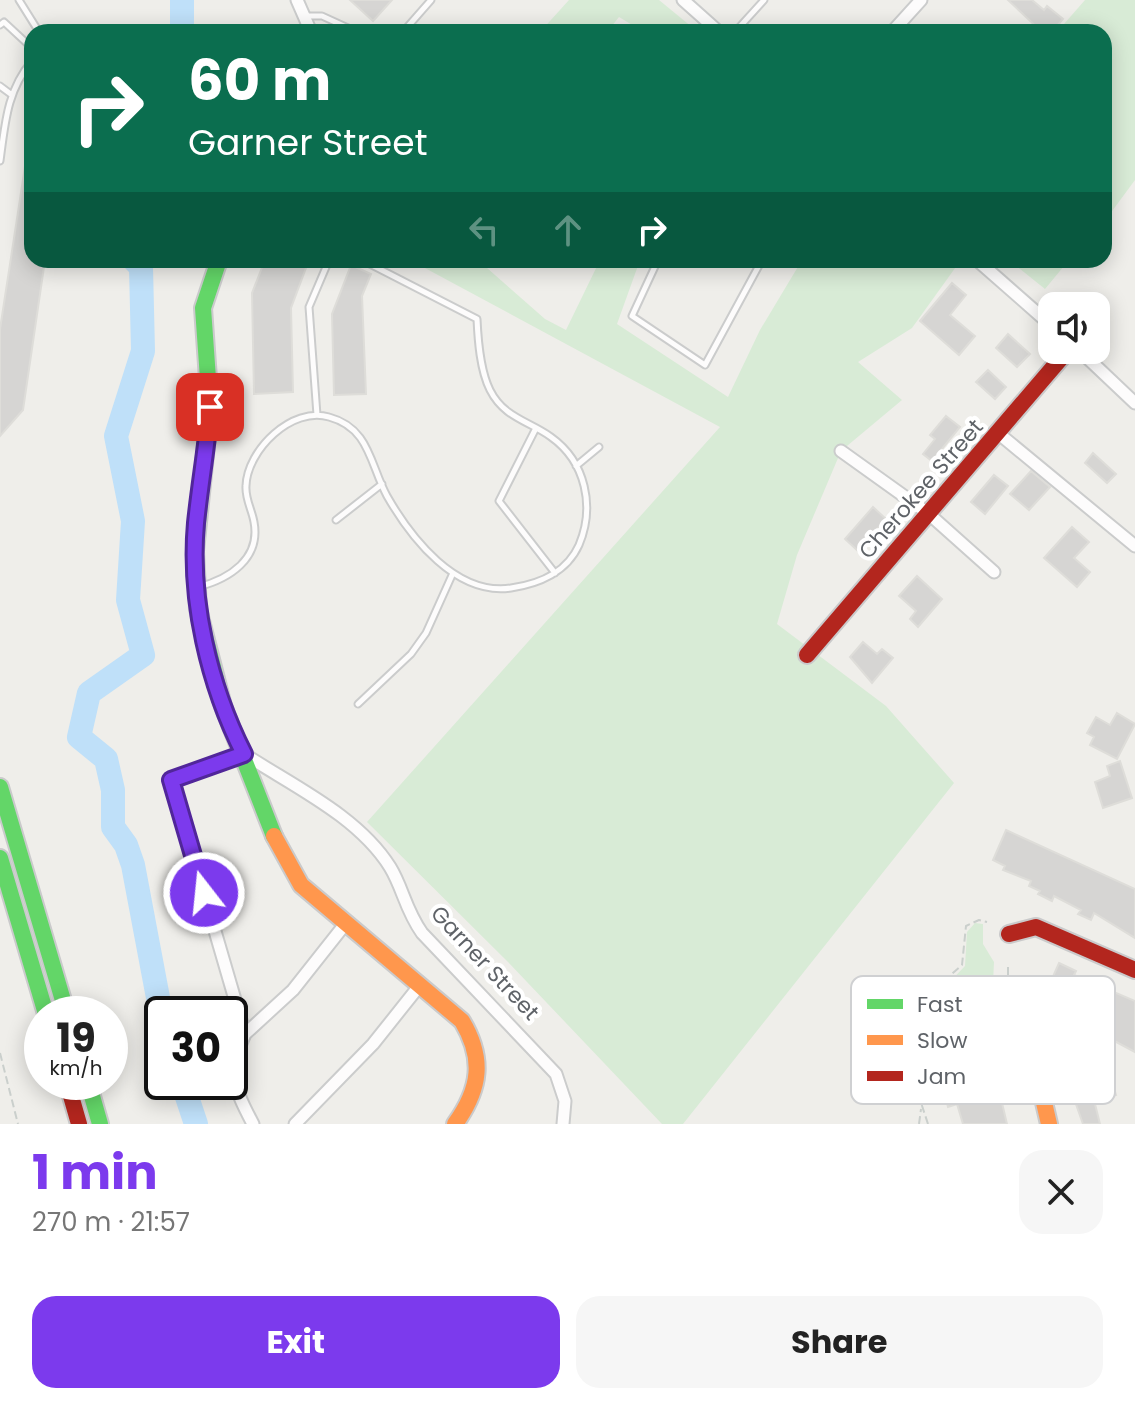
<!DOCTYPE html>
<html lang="en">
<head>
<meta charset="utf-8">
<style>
	body { margin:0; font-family:Poppins,sans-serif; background:#f6f6f6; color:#222; height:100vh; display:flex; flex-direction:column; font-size:30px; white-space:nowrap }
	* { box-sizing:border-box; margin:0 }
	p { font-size:26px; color:#767676 }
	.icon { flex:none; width:44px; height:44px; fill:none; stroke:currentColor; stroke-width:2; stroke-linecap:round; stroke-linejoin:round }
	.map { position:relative; height:1124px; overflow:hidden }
	.details { display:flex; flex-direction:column; background:#fff; flex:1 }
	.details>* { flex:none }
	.guide { position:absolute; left:24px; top:24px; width:1088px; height:244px; border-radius:24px; box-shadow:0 4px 20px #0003; background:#0b6e4f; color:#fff; overflow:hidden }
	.tools { position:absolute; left:1038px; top:292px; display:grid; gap:16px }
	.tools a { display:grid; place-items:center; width:72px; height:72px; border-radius:16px; background:#fff; box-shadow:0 4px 20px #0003; font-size:40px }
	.speed { position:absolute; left:24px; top:996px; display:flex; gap:16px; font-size:40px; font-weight:700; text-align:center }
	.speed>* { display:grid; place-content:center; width:104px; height:104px; border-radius:50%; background:#fff; box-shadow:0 4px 20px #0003; line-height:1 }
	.speed small { font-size:20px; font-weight:400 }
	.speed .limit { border:4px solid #111; border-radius:12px; background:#fff; color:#111 }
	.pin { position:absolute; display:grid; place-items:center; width:68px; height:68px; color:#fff; margin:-34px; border-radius:16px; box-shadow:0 4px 12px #0006 }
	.me { position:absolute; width:88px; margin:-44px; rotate:344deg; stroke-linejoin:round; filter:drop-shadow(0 0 6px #0008) }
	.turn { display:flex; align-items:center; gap:28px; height:168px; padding:0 32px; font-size:36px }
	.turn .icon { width:104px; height:104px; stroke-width:2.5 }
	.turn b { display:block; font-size:56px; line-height:68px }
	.lanes { display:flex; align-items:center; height:76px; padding:0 32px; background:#0003; justify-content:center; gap:40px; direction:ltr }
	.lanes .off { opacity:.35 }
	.round { display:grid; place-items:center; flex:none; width:84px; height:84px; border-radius:24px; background:#f6f6f6 }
	.summary { display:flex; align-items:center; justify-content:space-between; height:136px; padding:0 32px }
	h1 { font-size:48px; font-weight:700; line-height:60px; color:#7c3aed }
	.button { display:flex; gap:16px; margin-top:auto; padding:16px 32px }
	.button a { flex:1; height:92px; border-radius:24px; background:#7c3aed; color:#fff; font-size:32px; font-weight:700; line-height:92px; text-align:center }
	.button a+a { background:#f6f6f6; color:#222 }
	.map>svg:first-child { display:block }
</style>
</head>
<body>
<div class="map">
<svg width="1135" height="1124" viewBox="0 0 1135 1124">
	<rect width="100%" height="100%" fill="#efeeea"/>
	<!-- green -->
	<path fill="#d8ebd6" d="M569,0H659L698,32H644L619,17L607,32H540Z
		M1085,0H1135V180L1104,222V32H1057Z
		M410,260H478L545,319L566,330L600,260H640L617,324L728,397L760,330L802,260H954L958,264L912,328L858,362L902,400L841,451L797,555L777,624L886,706L954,783L683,1124H662L508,962L367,822L720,427Z
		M1009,260H1069L1045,289Z
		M975,923L983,924V944L994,962L993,983L1000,999C990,1013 959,1015 943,1012L938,994L965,966L967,932Z"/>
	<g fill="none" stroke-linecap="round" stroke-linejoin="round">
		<!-- river -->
		<path stroke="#bfe0f9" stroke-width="24" d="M182,32V0
			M134,260L141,267L143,351L116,436L133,521L128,600L143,655L89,693L79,737L106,759L113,790V827L126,845L133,865L162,1019
			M182,1082L196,1124"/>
	</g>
	<!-- building -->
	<path fill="#d6d5d3" stroke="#deddd9" stroke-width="2" d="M350,0H392L373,21Z
		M1008,0H1032L1044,10L1047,6L1063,19L1052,32H1042Z
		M26,160L32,161V260H45L23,410L0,436V329Z
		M265,260H309L291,308L293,392L254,394L252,293Z
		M351,265L371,274L362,296L366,394L334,395L332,314Z
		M952,283L966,295L950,315L975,336L959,355L920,321Z
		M1008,334L1030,354L1017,367L996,348Z
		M988,370L1006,387L995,399L976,382Z
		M946,416L960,427L932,461L923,454L935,439L930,435Z
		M1093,453L1116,474L1107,483L1085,463Z
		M1031,471L1050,487L1029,510L1010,494Z
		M994,475L1008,486L985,514L971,502Z
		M873,507L886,519L858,551L845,539Z
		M1072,527L1089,542L1074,558L1090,572L1077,587L1044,558Z
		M917,576L942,599L918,627L910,619L916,611L899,596Z
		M863,642L877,654L882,649L893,658L872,683L850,657Z
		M1117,713L1135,724L1117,759L1090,745L1094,737L1087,733L1096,717L1110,725Z
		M1120,761L1132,798L1103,808L1095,782L1110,776L1107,766Z
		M1006,830L1135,889V938L1094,913L1091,920L1078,914L1081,910L1054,896L1052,901L1038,894L1040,891L1029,886L1031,881L1003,870L1005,866L993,860Z
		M1059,963L1076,971L1074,975L1135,1001V1052L1092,1029L1094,1025L1061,1013L1042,1001Z
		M987,1023L991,1042L983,1044L989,1071L994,1069L1007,1124H963L957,1104L948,1107L944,1091L954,1088L952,1082L956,1080L948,1054L945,1055L944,1034Z
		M1107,1064L1116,1095L1094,1100L1100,1124H1083L1066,1076Z"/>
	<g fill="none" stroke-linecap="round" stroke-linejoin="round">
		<!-- lane casing -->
		<g stroke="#cbcccc" stroke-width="9">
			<path id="lane" d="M19,0L39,32
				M307,16H322L357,32
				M0,25L4,22L32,48
				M403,32L431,0
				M735,32L764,0
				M0,86L12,95
				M0,161C5,124 7,90 32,61
				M658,260L632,316L705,365L762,260
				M317,415L309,307L329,260
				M535,430L499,501L555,573
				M576,466L599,447
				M336,520L382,484
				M198,587C229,579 261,559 254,522C252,510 245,499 246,486C247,450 292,406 329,417C370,428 370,465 387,496C411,538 456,596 511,588C539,584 567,572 579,545C595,507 586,462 551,437C529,421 504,418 490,390C480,370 478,341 477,319L362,260
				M358,704L411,654L426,633L453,573"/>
		</g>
		<!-- street casing -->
		<g stroke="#cbcccc" stroke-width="15">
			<path id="street" d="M297,0L311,32
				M683,0L719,32
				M892,32L921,0
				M977,260L1052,326
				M1079,350L1135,403
				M998,433L1135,546
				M841,451L929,514L994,572
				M245,1034L293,990L346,923
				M253,1124C234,1088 227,1072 245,1034L171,780L244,754C293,786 358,816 390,867C403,888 405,909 422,933L556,1074L565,1101L563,1124
				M295,1124L373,1044L420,985"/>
		</g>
		<!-- fast casing -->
		<g stroke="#cacacb" stroke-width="20">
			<path id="fast" d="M219,260L203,308L210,407L195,551L198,609L223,706L274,836
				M0,787L67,1014
				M0,858L46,1014
				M88,1082L100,1124"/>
		</g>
		<!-- slow casing -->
		<g stroke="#cacacb" stroke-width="20">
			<path id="slow" d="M274,836L301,885L462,1021C484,1058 481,1088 455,1124
				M1033,1055L1049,1124"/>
		</g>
		<!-- jam casing -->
		<g stroke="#cacacb" stroke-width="20">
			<path id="jam" d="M807,655L1068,350
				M1009,934L1036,927L1135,970
				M67,1082L79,1124"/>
		</g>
		<!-- path -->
		<path stroke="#cacfcc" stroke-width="2" stroke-dasharray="8 4" stroke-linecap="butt" d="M1008,967V987L1016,1001L1021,1027
			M0,1053L18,1124
			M919,1124L921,1109
			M928,1124L908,1063V1039L945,980L962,965L966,926L979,920L987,922"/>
		<!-- lane -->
		<use href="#lane" stroke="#fdfcfc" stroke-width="5"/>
		<!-- street -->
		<use href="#street" stroke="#fdfcfc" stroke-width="11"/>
		<!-- fast -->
		<use href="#fast" stroke="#63d668" stroke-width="16"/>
		<!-- slow -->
		<use href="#slow" stroke="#ff974d" stroke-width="16"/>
		<!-- jam -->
		<use href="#jam" stroke="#b3261e" stroke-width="16"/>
	</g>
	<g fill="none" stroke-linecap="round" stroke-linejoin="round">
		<!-- route casing -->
		<g stroke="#51269a" stroke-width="20">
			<path id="route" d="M204,893L171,780L244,754C209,685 189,600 196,523C200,484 207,446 210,407"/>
		</g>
		<!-- route -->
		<use href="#route" stroke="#7c3aed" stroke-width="14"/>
	</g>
	<g text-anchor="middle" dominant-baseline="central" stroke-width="8" stroke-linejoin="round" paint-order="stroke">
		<!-- street labels -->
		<g font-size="22" fill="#5f6368" stroke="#fff">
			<text transform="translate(921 489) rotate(-49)">Cherokee Street</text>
			<text transform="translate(485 963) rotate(47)">Garner Street</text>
		</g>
	</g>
	<!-- legend -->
	<rect x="851" y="976" width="264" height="128" rx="12" fill="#fff" stroke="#cfd0d2" stroke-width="2"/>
	<rect x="867" y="999" width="36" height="10" fill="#63d668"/>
	<rect x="867" y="1035" width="36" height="10" fill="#ff974d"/>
	<rect x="867" y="1071" width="36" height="10" fill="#b3261e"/>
	<g font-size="22" fill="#5f6368">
		<text x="917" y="1012">Fast</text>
		<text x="917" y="1048">Slow</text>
		<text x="917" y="1084">Jam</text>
	</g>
</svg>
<div class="tools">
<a><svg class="icon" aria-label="sound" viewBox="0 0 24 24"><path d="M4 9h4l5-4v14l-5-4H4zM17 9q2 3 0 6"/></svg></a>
</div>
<div class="speed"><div>19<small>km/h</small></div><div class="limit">30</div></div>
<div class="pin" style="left:210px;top:407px;background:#d93025"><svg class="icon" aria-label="arrive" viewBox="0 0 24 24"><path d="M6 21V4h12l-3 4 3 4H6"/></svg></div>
<svg class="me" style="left:204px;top:893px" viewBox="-20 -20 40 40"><circle r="17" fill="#7c3aed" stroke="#fff" stroke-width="3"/><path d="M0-11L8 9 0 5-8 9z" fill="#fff"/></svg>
<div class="guide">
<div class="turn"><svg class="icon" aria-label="right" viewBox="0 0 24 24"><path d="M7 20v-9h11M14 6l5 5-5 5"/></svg><div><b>60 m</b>Garner Street</div></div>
<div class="lanes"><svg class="icon off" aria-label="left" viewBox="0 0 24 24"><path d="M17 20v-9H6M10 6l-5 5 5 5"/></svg><svg class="icon off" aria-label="ahead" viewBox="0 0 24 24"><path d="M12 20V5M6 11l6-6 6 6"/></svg><svg class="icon" aria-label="right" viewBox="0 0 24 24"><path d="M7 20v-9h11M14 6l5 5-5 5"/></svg></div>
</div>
</div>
<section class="details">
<div class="summary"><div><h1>1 min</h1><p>270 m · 21:57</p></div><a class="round"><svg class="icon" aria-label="close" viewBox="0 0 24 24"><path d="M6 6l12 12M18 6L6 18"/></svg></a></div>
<div class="button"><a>Exit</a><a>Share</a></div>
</section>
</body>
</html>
